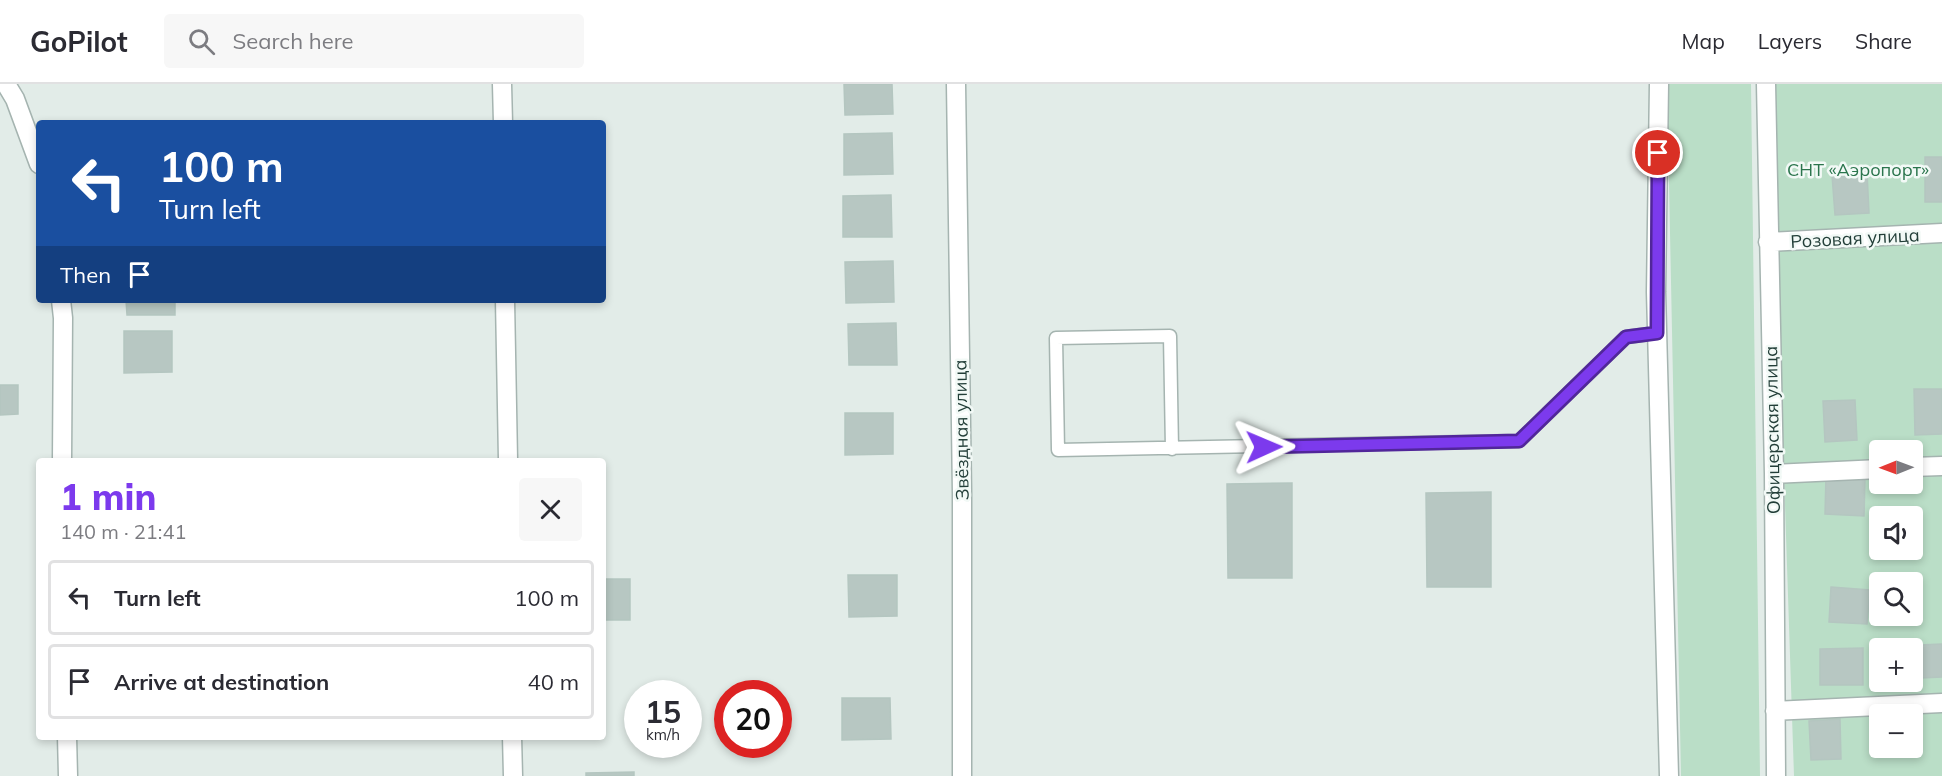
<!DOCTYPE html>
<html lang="en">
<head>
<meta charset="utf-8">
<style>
	body { margin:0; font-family:Mulish,sans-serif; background:#f7f7f7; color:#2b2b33; height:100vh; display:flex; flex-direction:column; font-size:22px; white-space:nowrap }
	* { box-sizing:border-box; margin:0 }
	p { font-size:20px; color:#7c7c81 }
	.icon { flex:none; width:33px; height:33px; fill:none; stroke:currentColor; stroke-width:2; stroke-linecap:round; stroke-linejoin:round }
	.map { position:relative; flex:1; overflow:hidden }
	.side { position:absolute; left:36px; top:374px; width:570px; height:282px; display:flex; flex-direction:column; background:#fff; border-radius:6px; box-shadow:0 3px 9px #0003 }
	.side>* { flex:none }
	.top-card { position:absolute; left:36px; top:36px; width:570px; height:183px; border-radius:6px; box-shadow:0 3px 9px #0003; background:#1a4fa0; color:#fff; overflow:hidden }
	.needle { width:39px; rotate:269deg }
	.buttons { position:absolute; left:1869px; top:356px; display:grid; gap:12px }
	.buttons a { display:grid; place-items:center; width:54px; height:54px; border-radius:6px; background:#fff; box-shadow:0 3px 9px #0003; font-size:30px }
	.speed { position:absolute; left:624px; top:596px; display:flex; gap:12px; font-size:30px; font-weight:700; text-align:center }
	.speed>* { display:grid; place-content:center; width:78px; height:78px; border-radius:50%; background:#fff; box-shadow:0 3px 9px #0003; line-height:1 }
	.speed small { font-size:15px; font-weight:400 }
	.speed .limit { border:9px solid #d22; background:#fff; color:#111 }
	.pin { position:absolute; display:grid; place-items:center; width:51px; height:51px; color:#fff; margin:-26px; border:3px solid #fff; border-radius:50%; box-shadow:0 2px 6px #0007 }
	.me { position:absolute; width:66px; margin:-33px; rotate:89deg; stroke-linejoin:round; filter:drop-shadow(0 0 4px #0008) }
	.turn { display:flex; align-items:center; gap:21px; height:126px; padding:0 24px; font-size:27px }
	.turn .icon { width:78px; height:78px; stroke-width:2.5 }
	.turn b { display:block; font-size:42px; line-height:51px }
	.then { display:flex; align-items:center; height:57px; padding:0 24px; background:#0003; gap:12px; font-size:22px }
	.round { display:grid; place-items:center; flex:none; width:63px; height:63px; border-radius:6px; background:#f7f7f7 }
	.overview { display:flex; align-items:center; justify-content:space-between; height:102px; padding:0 24px }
	h1 { font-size:36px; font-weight:800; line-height:45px; color:#7c3aed }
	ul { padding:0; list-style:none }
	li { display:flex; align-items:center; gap:18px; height:75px; margin:0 12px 9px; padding:0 12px; border:3px solid #e1e1e2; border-radius:6px }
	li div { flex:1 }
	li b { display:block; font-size:22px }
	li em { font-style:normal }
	header { display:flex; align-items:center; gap:36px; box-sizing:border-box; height:84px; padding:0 30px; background:#fff; border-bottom:2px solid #e1e1e2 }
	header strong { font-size:28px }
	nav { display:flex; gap:33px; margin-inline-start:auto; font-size:21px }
	.search { width:420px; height:54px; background:#f7f7f7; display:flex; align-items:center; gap:15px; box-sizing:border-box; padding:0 21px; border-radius:6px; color:#7c7c81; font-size:22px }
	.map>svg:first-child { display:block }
</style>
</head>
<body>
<header>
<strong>GoPilot</strong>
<div class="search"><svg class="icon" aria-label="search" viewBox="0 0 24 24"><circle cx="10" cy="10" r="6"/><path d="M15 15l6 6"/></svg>Search here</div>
<nav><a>Map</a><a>Layers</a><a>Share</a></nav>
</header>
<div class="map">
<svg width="1942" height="692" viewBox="0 0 1942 692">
	<rect width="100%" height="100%" fill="#e2ece8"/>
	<!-- green -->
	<path fill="#badec7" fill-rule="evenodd" d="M1667,0H1751L1760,692H1681Z
		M1771,0H1942V692H1794ZM1880,366H1912V399H1880ZM1880,432H1912V465H1880ZM1880,498H1912V531H1880ZM1880,564H1912V597H1880ZM1880,630H1912V663H1880Z"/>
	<!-- building -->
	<path fill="#b7c7c2" stroke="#b4c6c0" stroke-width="1.5" d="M844,0H892L893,30L845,31Z
		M892,49L893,90L844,91V50Z
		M1925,73H1942V118H1925Z
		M1867,88L1869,129L1835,131L1832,91Z
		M891,111L892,153H843V112Z
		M893,177L894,218L846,219L845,178Z
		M126,216H175V231H127Z
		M896,239L897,281H849L848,240Z
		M124,247H172V288L124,289Z
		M0,301H18V330L0,331Z
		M1914,305H1942V350L1915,351Z
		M1855,316L1857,356L1825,358L1823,317Z
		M845,329H893V370L845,371Z
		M1826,392L1865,394L1864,432L1825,430Z
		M1292,399V494H1228L1227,400Z
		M1491,408V503H1427L1426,409Z
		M848,491H897V532L849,533Z
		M603,495H630V536H603Z
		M1831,503L1870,506L1867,540L1829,538Z
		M1942,560V593L1921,594L1920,561Z
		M1863,564V601H1820V565Z
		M842,614H890L891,655L842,656Z
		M1840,635L1841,675L1811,676L1809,637Z
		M634,688V692H586V689Z"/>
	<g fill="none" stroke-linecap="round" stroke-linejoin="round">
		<!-- lane casing -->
		<g stroke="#a5b4b0" stroke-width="15">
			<path id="lane" d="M1172,365L1170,252L1056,254L1058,366L1519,357L1626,253L1657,249"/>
		</g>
		<!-- street casing -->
		<g stroke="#a5b4b0" stroke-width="21">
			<path id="street" d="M6,0L15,15L39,80
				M502,0L503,39
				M956,0L962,409V692
				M1659,0L1656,208L1669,692
				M1766,0L1774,390L1776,692
				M1768,158L1942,149
				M61,216L63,234L62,376
				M505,216L508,376
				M1912,383L1942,382
				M1774,390L1880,385
				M1775,627L1942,619
				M67,652L68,692
				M512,652L513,692"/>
		</g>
		<!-- lane -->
		<use href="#lane" stroke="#fff" stroke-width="12"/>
		<!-- street -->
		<use href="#street" stroke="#fff" stroke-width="18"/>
	</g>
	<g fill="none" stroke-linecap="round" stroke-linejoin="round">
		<!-- route casing -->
		<g stroke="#51269a" stroke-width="15">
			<path id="route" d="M1264,363L1519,357L1626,253L1657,249L1658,69"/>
		</g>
		<!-- route -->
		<use href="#route" stroke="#7c3aed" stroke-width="10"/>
	</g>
	<g text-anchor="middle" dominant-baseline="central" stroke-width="5" stroke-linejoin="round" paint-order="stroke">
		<!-- park labels -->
		<g font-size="18" fill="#2b754d" stroke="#f2f9f6">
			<text x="1858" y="85">СНТ «Аэропорт»</text>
		</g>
		<!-- street labels -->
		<g font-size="18" fill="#223e38" stroke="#f2f9f6">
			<text transform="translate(1855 154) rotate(-3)">Розовая улица</text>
			<text transform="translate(961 346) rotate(-91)">Звёздная улица</text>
			<text transform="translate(1772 346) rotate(-91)">Офицерская улица</text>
		</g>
	</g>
</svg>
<div class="buttons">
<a><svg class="needle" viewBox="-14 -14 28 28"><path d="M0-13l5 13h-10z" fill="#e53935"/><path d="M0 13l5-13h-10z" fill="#7c7c81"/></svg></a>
<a><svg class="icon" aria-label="sound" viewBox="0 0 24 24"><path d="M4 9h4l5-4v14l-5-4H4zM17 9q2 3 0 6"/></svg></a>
<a><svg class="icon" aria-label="search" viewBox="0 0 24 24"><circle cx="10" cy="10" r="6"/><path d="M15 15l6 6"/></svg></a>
<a>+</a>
<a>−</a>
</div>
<div class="speed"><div>15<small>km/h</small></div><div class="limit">20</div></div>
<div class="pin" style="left:1658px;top:69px;background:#d93025"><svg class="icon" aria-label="arrive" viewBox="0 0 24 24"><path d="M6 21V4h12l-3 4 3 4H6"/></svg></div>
<svg class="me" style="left:1264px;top:363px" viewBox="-20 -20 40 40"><path d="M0-17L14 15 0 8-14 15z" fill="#7c3aed" stroke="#fff" stroke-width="4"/></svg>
<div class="top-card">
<div class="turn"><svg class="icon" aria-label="left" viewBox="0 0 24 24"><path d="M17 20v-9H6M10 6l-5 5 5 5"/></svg><div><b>100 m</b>Turn left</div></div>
<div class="then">Then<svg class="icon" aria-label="arrive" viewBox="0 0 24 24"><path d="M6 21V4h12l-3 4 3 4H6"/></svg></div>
</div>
<section class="side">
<div class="overview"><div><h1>1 min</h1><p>140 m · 21:41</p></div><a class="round"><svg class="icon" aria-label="close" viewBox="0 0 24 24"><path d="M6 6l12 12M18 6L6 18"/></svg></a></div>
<ul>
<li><svg class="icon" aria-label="left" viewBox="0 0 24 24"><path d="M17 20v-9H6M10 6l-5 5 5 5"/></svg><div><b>Turn left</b></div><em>100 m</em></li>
<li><svg class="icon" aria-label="arrive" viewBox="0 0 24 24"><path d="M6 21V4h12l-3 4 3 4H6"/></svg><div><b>Arrive at destination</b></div><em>40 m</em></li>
</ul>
</section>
</div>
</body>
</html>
